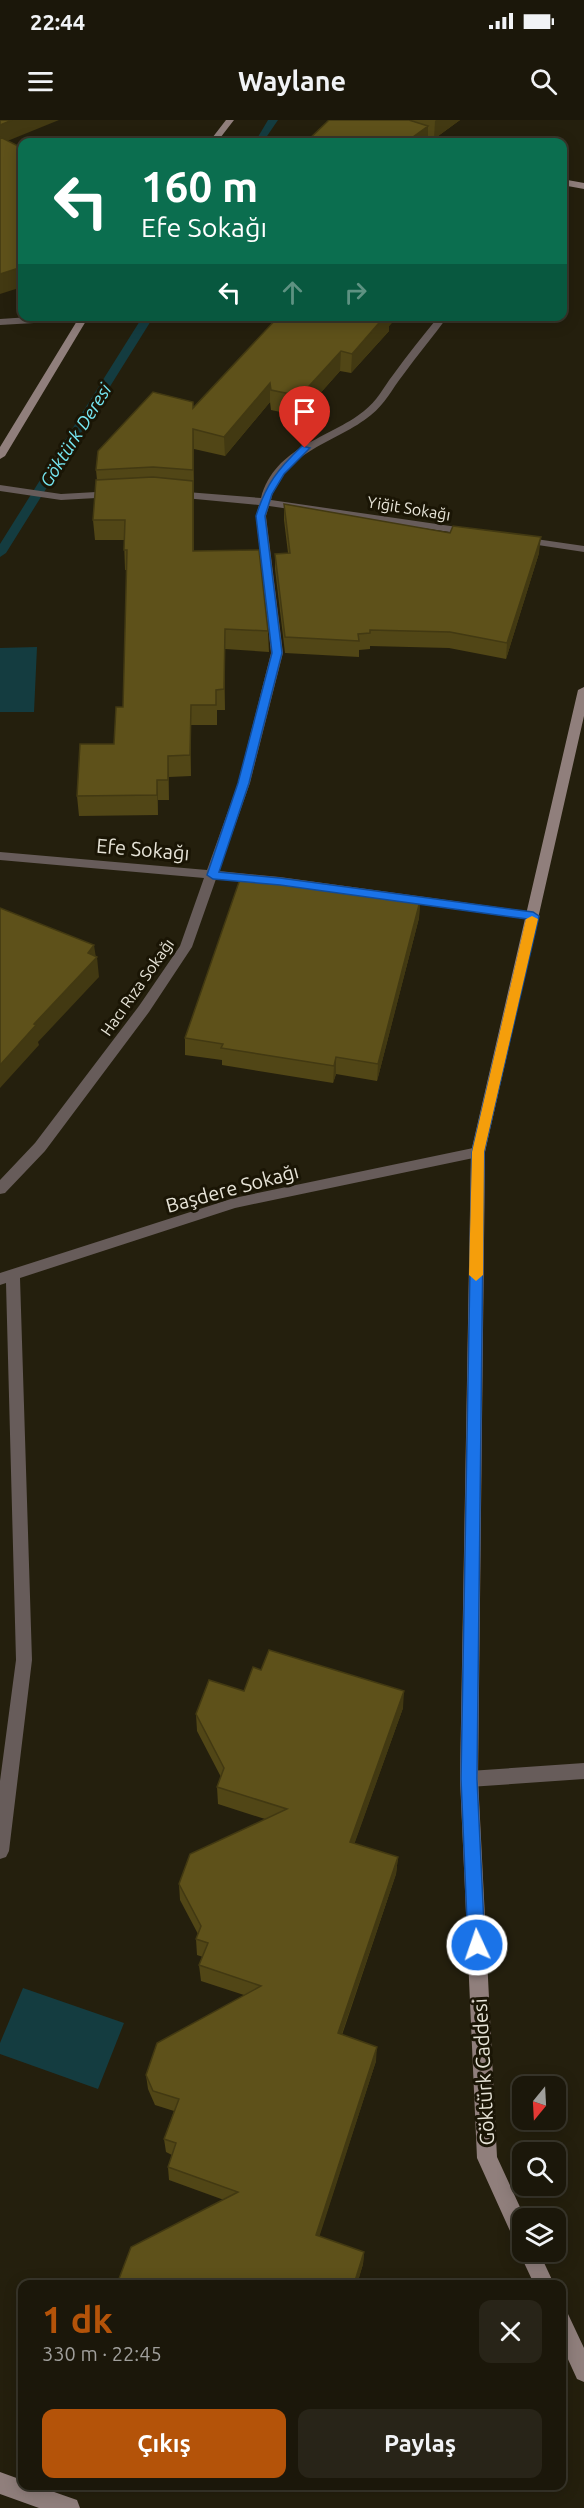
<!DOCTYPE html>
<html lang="tr">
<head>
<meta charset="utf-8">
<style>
	body { margin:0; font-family:Ubuntu,sans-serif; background:#282418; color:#f1f3f6; height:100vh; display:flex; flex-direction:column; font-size:22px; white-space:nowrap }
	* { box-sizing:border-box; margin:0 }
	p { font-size:20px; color:#a09f9c }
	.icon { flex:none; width:33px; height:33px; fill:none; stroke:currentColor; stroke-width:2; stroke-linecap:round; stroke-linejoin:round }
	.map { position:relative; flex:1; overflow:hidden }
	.panel { position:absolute; left:18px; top:2160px; width:548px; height:210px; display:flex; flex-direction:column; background:#1b170a; border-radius:12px; box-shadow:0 3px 15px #0003,0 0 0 2px #39362b }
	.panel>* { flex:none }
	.hud { position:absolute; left:18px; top:18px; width:549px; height:183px; border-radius:12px; box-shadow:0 3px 15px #0003,0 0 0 2px #39362b; background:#0b6e4f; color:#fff; overflow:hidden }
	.needle { width:39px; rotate:198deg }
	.fabs { position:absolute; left:512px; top:1956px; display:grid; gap:12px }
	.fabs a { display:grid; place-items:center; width:54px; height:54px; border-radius:12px; background:#1b170a; box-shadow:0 3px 15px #0003,0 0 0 2px #39362b; font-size:30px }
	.pin { position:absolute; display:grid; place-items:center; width:51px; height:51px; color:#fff; margin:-62px -26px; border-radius:50% 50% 50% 0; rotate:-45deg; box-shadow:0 0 6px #0007 }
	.pin .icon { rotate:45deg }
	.me { position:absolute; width:66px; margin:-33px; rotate:357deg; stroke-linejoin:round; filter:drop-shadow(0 0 4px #0008) }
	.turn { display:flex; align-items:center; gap:21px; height:126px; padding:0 24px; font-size:27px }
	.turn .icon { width:78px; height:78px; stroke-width:2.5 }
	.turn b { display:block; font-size:42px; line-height:51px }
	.lanes { display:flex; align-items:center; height:57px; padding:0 24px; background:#0003; justify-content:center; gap:30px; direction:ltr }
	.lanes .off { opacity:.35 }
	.round { display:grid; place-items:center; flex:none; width:63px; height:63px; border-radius:12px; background:#282418 }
	.head { display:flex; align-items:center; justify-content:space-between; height:102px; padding:0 24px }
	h1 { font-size:36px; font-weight:700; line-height:45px; color:#b45309 }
	.button { display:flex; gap:12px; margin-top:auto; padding:12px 24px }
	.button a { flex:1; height:69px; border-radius:12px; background:#b45309; color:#fff; font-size:24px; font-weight:700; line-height:69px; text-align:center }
	.button a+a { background:#282418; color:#f1f3f6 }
	.status { display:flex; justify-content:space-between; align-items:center; height:42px; padding:0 30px; background:#1b170a; direction:ltr }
	.status svg { height:16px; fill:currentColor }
	header { display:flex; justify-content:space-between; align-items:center; height:78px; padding:0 24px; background:#1b170a; font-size:27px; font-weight:700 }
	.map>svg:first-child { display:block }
</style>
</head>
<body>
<div class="status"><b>22:44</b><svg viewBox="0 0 49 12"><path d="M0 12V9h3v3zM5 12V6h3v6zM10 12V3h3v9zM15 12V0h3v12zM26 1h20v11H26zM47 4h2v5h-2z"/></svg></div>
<header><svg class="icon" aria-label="menu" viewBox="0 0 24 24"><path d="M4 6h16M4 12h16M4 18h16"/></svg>Waylane<svg class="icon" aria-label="search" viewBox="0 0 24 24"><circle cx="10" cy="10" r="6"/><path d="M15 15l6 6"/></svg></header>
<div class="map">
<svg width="584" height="2388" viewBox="0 0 584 2388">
	<rect width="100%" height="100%" fill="#241f0d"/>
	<!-- water -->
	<path fill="#143c40" d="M37,527L34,592H0V528Z
		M23,1868L124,1903L98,1969L0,1934V1923Z"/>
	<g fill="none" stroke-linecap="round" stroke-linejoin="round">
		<!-- stream -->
		<path fill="#143c40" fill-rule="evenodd" d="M268,0H278L263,22H255Z
			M143,196H154L6,433L0,437V424Z"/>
		<!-- street -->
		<path fill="#675c5a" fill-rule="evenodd" d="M45,196L90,197L85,200L0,205V199Z
			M439,196H448C434,216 417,235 403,255C392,269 385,284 371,295C337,323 284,330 271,380L471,409L476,412L471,415L269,386L266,396L283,533L250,663L219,751L280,757L533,792L539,796L533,800L280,765L216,759L192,827L149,892L45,1031L5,1073L0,1074V1060L35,1023L139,886L180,826L204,758L0,740V732L207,750L238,663L271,533L256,396L259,385L174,377L169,374L174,371L261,378C275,326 329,319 364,291C377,281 383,268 393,255C407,235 423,216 439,196Z
			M0,365L61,374L114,371L119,374L114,377L61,380L0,371Z
			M522,417L584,426V432L518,422V418Z
			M478,1027L483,1028L485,1032L483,1036L235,1088L20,1158L32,1540L9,1731L6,1737L0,1739V1661L16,1540L6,1163L0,1165V1153L234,1078Z
			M584,1643V1659L469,1667L463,1665L460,1659L463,1653L469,1651Z"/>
		<!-- secondary -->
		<path fill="#907f7c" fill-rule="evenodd" d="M226,0H234L217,22H209Z
			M562,59L584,63V69L562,65Z
			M80,196H89L5,336L0,339V327Z
			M584,567V596L485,1032L478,1659L497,2037L525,2098H522V2132H539L554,2164H534L519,2132L522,2125L515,2122L477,2038L460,1659L471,1032L578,570Z
			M561,2191L568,2194L584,2228V2262L577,2259L561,2224Z
			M0,2352L22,2360V2366H37L77,2380L80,2388H39L0,2374Z"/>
	</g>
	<!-- wall -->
	<path fill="#514616" d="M329,0H460L434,19L428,17Z
		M279,196H398L389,206V211L351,253L340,251L300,296L271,290L270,282L225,336L194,329V431L268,511L269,532L225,529V590H217V605H191V656L169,657V680H158V695L79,696L77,676L114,624L123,587L127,450H125L124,420H95L93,400L97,360L96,350L194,288Z
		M284,384L539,433L506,539L449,528L370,526V529L359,530V537L285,533L275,449V434L288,433L284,400Z
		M420,781L419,798L377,961L336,954L333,963L222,945V940L185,935V918Z
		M244,1571L403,1588L354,1724L398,1737L396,1754L342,1915L376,1941L319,2116L364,2132L363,2144L357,2164H117L224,2080L169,2060L168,2047L172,2035L166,2032L164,2019L174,1991L155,1985L148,1969L146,1955L244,1875L201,1861L199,1845L203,1837L197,1835L196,1819L198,1814L180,1780L179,1764L265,1699L218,1684L217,1667L221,1657L197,1611L196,1594Z"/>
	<!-- shaded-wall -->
	<path fill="#423912" d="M12,0H59L0,24V5Z
		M436,0H460L434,19L435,1Z
		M428,6V22H406Z
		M22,147V167L0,174V154Z
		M385,196H398L389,206V211L351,253L352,234Z
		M341,231L340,251L300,296V276Z
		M270,263V282L225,336L224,317Z
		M193,309L194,329V370L193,350Z
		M193,361L194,381L193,451Z
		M541,417L539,433L506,539L507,523Z
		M225,509V590L224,569Z
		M191,585V656L190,635Z
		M168,636L169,657V680L168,660Z
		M157,660L158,680V695L157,675Z
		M420,781L419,798L377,961L378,944Z
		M94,825L96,838L97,837L99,857L38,922L39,925L0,968V945L34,904Z
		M336,937V954L333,963L334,946Z
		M404,1571L403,1588L349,1739L350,1722Z
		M398,1737L396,1754L337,1928L338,1913Z
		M377,1927L376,1941L316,2127V2115Z
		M364,2132L363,2144L357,2164H354Z"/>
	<!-- building -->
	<path fill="#5e511a" stroke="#423912" stroke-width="1.5" d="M0,0H12L0,5Z
		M329,0H409L428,6L406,22H306Z
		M0,17L22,28V147L0,154Z
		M279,196H385L352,234L341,231L300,276L271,270L270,263L224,317L193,309V350L153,347L96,350L98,331L153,272L193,282V288Z
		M153,357L193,361V431L259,430L268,511L225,509L224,569L216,570V585H191L190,635L168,636V660H157V675L77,676L80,624H114L116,587H123L127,430H124L125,400H93L96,360Z
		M284,384L450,413L453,406L541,417L507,523L450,512L370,510V513L358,514L359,521L285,517L275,434L290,433Z
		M240,759L420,781L378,944L336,937L334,946L221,928L223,924L185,918Z
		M0,788L94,825L88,833L97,837L34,904L36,905L0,945Z
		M269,1530L404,1571L350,1722L398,1737L338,1913L377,1927L316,2115L364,2132L354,2164H117L131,2127L238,2072L168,2047L176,2023L164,2019L179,1979L153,1971L146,1955L157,1923L261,1866L199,1845L208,1823L196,1819L201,1806L179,1764L190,1734L287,1689L217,1667L224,1648L196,1594L209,1560L244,1571L253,1547L261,1550Z"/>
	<!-- route -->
	<path fill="#1a73e8" stroke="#114b97" stroke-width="1.5" d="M302,326L310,328L284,354L272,374L265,396L282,533L249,663L219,752L280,758L533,792L539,796L484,1032L477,1659L485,1825L483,1831L477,1833L471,1831L468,1825L461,1659L472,1032L527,799L280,765L213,759L207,755L238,663L272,533L256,396C266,364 278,349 302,326Z"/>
	<!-- slow -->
	<path fill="#f59e0b" d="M532,796L538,799L484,1032L483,1155L476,1161L469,1155L472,1032L526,799Z"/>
	<g text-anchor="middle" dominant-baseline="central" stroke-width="6" stroke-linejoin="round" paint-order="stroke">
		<!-- far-street labels -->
		<g font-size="16" fill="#e7e4d8" stroke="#1a1505">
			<text transform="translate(409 388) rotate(9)">Yiğit Sokağı</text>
			<text transform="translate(137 867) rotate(-55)">Hacı Rıza Sokağı</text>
		</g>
		<!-- far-water labels -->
		<g font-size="18" font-style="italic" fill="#76e8f4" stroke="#1a1505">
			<text transform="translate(75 315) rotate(-58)">Göktürk Deresi</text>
		</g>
		<!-- street labels -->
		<g font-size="20" fill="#e7e4d8" stroke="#1a1505">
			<text transform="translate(143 729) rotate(5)">Efe Sokağı</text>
			<text transform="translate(232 1068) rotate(-15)">Başdere Sokağı</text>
			<text transform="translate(483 1952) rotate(-93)">Göktürk Caddesi</text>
		</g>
	</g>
</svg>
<div class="fabs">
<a><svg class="needle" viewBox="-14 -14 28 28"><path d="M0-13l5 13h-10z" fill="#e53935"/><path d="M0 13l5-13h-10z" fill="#a09f9c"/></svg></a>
<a><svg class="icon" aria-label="search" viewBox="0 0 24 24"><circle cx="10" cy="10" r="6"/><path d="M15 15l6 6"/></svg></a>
<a><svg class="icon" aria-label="layers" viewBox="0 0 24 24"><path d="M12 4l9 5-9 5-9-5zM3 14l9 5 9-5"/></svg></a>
</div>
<div class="pin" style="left:305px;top:328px;background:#d93025"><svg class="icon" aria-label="arrive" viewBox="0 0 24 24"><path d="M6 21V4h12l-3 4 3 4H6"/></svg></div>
<svg class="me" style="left:477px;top:1825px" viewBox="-20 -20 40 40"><circle r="17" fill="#1a73e8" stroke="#fff" stroke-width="3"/><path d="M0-11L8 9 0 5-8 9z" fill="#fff"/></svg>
<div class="hud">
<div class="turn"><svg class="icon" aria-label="left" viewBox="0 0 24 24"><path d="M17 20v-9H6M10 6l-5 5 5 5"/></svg><div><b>160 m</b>Efe Sokağı</div></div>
<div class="lanes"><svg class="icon" aria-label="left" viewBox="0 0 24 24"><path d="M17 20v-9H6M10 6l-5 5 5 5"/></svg><svg class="icon off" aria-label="ahead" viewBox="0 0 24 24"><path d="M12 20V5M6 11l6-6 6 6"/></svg><svg class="icon off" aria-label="right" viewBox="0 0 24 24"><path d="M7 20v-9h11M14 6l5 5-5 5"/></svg></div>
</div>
<section class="panel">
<div class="head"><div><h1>1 dk</h1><p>330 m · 22:45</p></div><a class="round"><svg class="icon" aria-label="close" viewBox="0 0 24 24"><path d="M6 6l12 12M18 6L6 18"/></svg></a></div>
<div class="button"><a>Çıkış</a><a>Paylaş</a></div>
</section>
</div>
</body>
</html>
